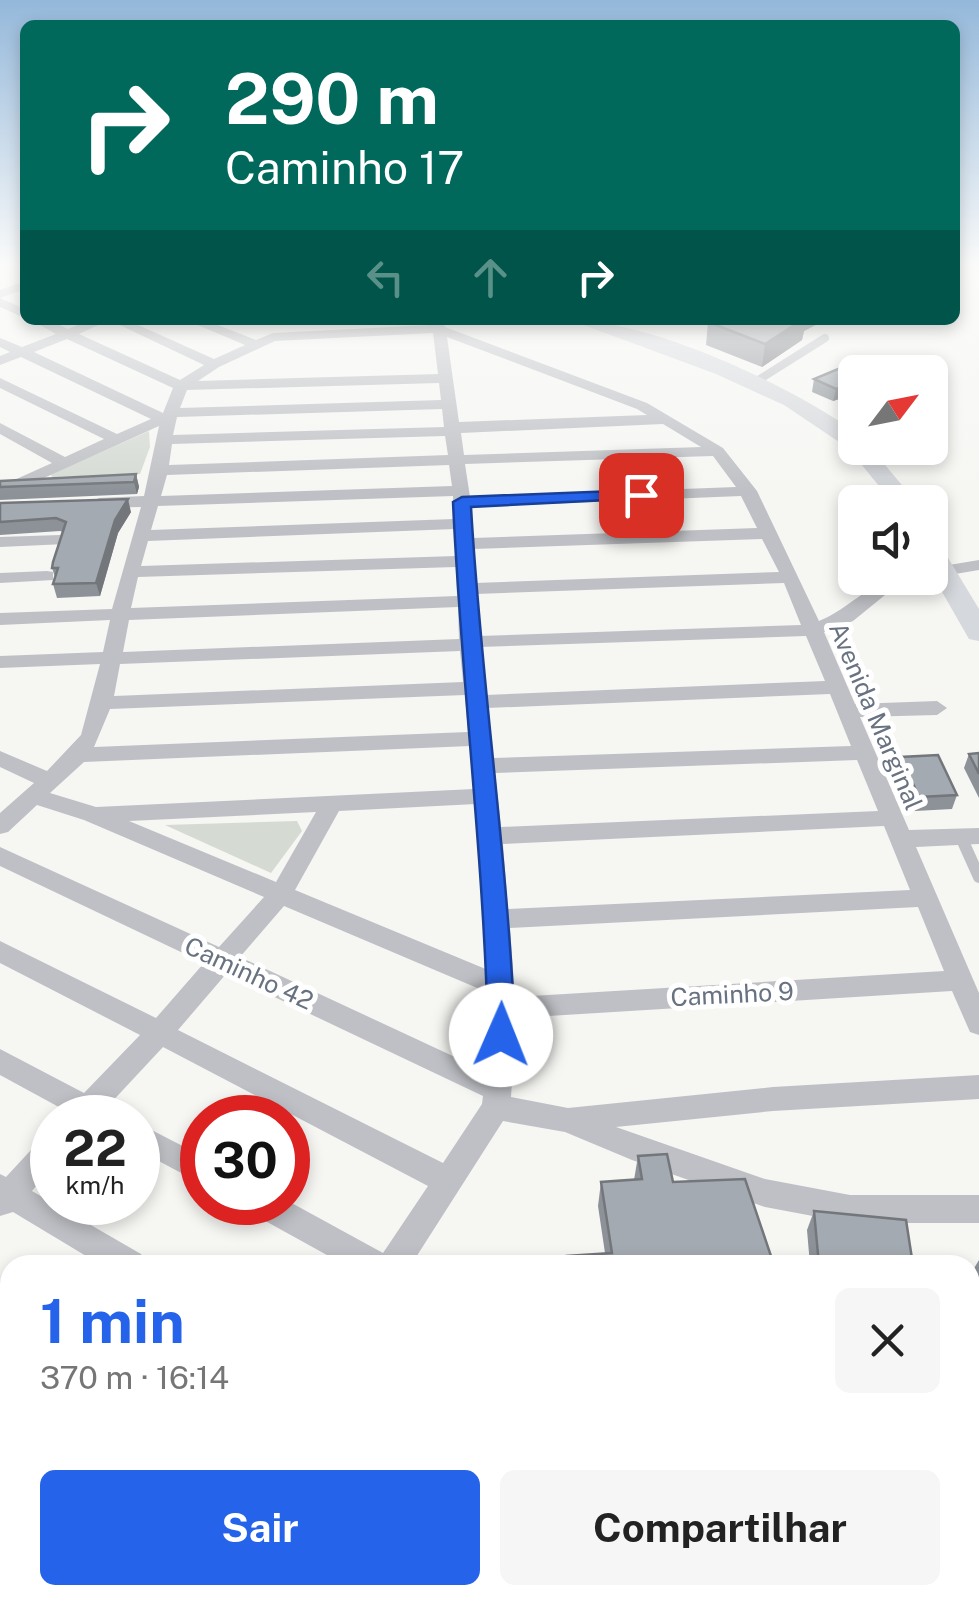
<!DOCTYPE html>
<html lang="pt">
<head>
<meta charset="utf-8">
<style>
	body { margin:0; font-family:"Public Sans",sans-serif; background:#f6f6f6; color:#222; height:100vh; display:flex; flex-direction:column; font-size:38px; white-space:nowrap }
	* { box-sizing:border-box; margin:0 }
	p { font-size:32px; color:#767676 }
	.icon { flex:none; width:55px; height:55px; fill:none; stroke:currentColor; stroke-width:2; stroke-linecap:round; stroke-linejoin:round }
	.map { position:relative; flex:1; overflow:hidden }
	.details { position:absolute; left:0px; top:1255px; width:980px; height:350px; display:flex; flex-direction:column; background:#fff; border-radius:30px 30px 0 0; box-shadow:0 5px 15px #0003 }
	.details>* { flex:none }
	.hud { position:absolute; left:20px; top:20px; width:940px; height:305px; border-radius:15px; box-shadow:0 5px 15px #0003; background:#00695c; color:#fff; overflow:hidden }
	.needle { width:65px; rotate:58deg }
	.tools { position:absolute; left:838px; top:355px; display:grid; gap:20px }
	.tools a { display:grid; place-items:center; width:110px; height:110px; border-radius:15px; background:#fff; box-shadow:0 5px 15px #0003; font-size:50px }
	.speed { position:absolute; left:30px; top:1095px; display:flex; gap:20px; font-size:50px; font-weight:700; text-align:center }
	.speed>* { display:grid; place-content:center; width:130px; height:130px; border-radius:50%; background:#fff; box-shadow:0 5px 15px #0003; line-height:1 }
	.speed small { font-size:25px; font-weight:400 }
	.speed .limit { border:15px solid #d22; background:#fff; color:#111 }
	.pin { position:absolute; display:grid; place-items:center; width:85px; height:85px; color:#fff; margin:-42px; border-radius:20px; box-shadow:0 5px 15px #0006 }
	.me { position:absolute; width:110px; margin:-55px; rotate:1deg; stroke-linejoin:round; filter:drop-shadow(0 0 8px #0008) }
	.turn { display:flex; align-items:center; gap:35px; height:210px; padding:0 40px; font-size:45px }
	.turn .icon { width:130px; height:130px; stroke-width:2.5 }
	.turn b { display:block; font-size:70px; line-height:85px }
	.lanes { display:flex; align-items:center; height:95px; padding:0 40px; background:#0003; justify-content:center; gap:50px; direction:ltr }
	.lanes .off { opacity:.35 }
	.round { display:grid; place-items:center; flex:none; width:105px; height:105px; border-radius:15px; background:#f6f6f6 }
	.headline { display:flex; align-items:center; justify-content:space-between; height:170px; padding:0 40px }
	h1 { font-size:60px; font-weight:700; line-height:75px; color:#2563eb }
	.cta { display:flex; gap:20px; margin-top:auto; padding:20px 40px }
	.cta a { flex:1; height:115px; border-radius:15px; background:#2563eb; color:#fff; font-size:40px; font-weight:700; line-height:115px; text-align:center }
	.cta a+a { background:#f6f6f6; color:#222 }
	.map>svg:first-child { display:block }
</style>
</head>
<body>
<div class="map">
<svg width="979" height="1605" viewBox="0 0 979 1605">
	<rect width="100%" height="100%" fill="#f6f6f3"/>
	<!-- green -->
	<path fill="#d5dad3" d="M149,431L150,447L140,474L52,477L51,474Z
		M297,821L302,831L271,873L165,825Z"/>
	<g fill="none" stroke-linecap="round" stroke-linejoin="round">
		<!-- lane-far1 -->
		<path stroke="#bec0c5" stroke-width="8" d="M757,381L825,338"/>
		<!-- lane -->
		<path stroke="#bec0c5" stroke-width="12" d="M961,837L979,877"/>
		<!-- street -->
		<path fill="#bec0c5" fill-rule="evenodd" d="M25,281V289L0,298V290Z
			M0,298L25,309V318L0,307Z
			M31,320H49L68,329L90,320H109L79,334L180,380L204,365L109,320H127L214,359L245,345L186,320H205L256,340L273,333L431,325L429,320H443L445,327L647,403L723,448L757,491L819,621C850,609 872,578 906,578L853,621L824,632L855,704L937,701L947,708L937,715L860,717L909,830L979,828V844L916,847L979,993V1035L970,1032L952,991L516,1018L511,1097L568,1108L773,1087L979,1075V1099L773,1111L616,1127L765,1179L850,1195H979V1223H850L765,1207L632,1160L565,1132L503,1121L411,1265H345L249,1212L245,1202L288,1201L383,1253L428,1186L163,1047L108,1106L118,1118H65L68,1112L0,1075V1049L84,1093L140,1035L0,963V941L156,1018L204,963L0,866V847L219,947L264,897L84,820L37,805L8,832L0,834V813L34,783L0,767V751L47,771L81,735L100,664L0,668V656L103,652L110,620L0,625V613L112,609L141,507L99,508L91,503L99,498L144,496L159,426L24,487H12V481L52,463L0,434V423L65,457L104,439L0,388V378L117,434L151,419L21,357L0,365V356L10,352L0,347V338L22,347L56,334ZM433,333L438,374L198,381L219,367L275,341ZM447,337L637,409L647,415L459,422ZM67,339L173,388L163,413L34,352ZM439,383L441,400L180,408L187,390ZM442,409L444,427L173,435L177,417ZM663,424L701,447L464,455L461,433ZM445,436L448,455L169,465L172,444ZM713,456L736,487L470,497L465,464ZM449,465L452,486L161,496L167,475ZM453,496L454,519L151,530L158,506ZM741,496L757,528L473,538L471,507ZM455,529L456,556L141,566L148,541ZM762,539L779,572L475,583L473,549ZM456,567L457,596L131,608L138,577ZM784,583L801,625L478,636L476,594ZM458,607L459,639L123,652L129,620ZM806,636L825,681L485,695L479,647ZM460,651L463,682L114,696L120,664ZM830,694L851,746L493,758L487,708ZM465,695L468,732L94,747L110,709ZM470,746L474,789L96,807L50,793L84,762ZM857,760L878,811L501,827L495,773ZM476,804L488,970L295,890L339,811ZM316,812L276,882L129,821ZM884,826L910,890L508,909L503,844ZM284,906L489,993L485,1071L240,957ZM918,907L944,971L515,997L510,928ZM226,974L483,1096L482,1104L443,1163L178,1030Z
			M60,535L66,536V544L0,547V537Z
			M979,560V570L943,576L934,571L937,567Z
			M47,571L53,572V580L0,583V573Z
			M138,1123L202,1156V1184L138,1150Z
			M52,1134V1167L32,1191L141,1254L146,1265H101L13,1212L0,1216V1174L6,1177L42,1138Z
			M0,1335L10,1339V1373L0,1369Z
			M0,1524L10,1528V1567L0,1563Z
			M60,1595H109L113,1605H64Z
			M254,1595H292L294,1605H256Z
			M390,1595H442L446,1605H394Z"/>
		<!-- secondary -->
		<path fill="#d5d8dc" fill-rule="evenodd" d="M570,320C650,320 790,385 855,432V448H871L916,502H892L848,448L784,405L716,374Z
			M930,540L939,543L979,609V641L969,639L930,571Z"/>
	</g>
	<!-- wall -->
	<path fill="#8d9298" d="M713,320H825L804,331L802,340L762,367L706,345L708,322Z
		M855,372V403L842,398L833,401L812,392L814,379Z
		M136,474L139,487L137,494L0,500V481Z
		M0,503L131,512L118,533L100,596L57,598L53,584L55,577L52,568L63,532L60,531L0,535Z
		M979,753V798L964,768L969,754Z
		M901,757L957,795L952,809L915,811L897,771Z
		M638,1156L673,1182L774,1265H566L567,1256L605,1253L598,1206L601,1182L634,1180Z
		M814,1211L913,1265H810L807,1230Z
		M979,1260V1310L970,1285V1275Z
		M979,1355V1398L970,1372V1368Z"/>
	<!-- shaded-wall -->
	<path fill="#73777c" d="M795,320H825L804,331L802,340L762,367L765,344Z
		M844,386L842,398L833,401L836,389Z
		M136,474L139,487L137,494L134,482Z
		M128,499L131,512L118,533L100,596L96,583L115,520Z"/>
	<!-- building -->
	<path fill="#a4aab1" stroke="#73777c" stroke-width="2.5" d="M713,320H802L765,344L708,322Z
		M845,366L861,372H855V389L844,386L836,389L814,379Z
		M136,474L134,482L0,487V481Z
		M128,499L115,520L96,583L53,584L58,568H52L53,562L66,522L56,518L0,522V503Z
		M979,753V774L969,754Z
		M938,755L957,795L919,797L901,757Z
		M667,1154L673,1182L745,1179L774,1265H568L567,1256L612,1253L601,1182L642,1179L638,1156Z
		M814,1211L906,1220L913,1265H819Z
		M970,1443L979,1447V1560L970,1605H629L637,1595H970Z"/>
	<!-- sky -->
	<linearGradient id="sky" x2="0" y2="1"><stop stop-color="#94b8da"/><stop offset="0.54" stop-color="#fbfbfa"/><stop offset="1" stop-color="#fbfbfa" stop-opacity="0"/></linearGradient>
	<rect width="979" height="493" fill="url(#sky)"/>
	<!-- route -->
	<path fill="#2563eb" stroke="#184099" stroke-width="2.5" d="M641,490L647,491V498L471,507C481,683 508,858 515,1035L511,1043L501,1047L492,1043L488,1035C484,857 461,680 453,502L462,497Z"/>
	<g text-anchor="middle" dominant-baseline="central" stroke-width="10" stroke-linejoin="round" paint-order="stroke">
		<!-- street labels -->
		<g font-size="25" fill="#687281" stroke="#fff">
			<text transform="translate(876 716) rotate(67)">Avenida Marginal</text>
			<text transform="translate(249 973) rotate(25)">Caminho 42</text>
			<text transform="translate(732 994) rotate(-3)">Caminho 9</text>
		</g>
	</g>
</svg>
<div class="tools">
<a><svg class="needle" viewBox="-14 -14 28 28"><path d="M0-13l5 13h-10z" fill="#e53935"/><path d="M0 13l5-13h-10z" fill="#767676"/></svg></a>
<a><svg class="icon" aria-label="sound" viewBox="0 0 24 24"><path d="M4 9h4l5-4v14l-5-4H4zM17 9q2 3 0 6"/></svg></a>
</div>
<div class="speed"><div>22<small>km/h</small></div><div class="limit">30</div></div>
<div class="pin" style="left:641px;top:495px;background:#d93025"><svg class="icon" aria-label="arrive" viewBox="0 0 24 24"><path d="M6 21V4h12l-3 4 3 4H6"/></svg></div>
<svg class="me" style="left:501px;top:1035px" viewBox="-20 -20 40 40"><circle r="19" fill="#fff"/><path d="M0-13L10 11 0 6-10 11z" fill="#2563eb"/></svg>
<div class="hud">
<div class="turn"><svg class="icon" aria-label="right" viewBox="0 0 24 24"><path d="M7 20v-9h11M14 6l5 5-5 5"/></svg><div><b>290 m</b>Caminho 17</div></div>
<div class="lanes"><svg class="icon off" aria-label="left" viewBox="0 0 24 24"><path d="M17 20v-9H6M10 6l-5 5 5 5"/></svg><svg class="icon off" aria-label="ahead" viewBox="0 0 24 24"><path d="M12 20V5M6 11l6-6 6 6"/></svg><svg class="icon" aria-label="right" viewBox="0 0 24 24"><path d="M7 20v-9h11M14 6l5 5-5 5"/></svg></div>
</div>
<section class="details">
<div class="headline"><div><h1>1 min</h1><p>370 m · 16:14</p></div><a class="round"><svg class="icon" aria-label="close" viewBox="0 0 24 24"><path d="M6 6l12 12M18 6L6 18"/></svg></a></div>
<div class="cta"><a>Sair</a><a>Compartilhar</a></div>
</section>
</div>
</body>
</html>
